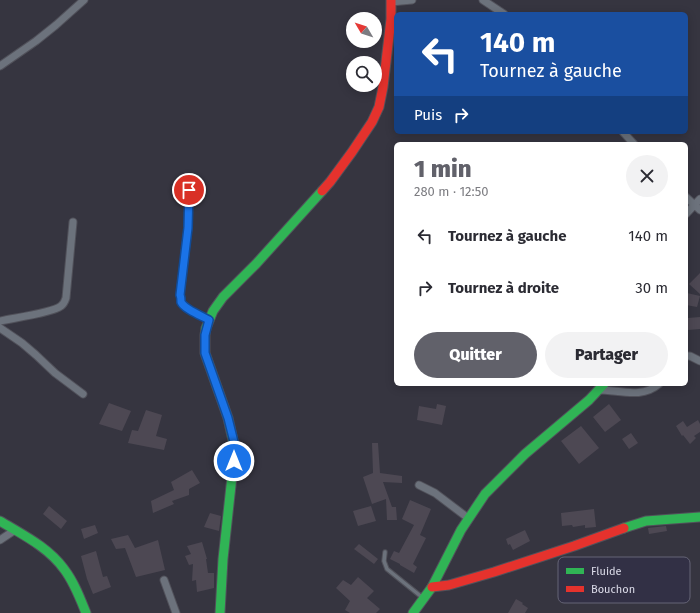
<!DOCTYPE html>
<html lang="fr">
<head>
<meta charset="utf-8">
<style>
	body { margin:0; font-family:"Fira Sans",sans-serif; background:#f2f2f3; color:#2b2b33; height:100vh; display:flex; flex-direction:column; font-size:15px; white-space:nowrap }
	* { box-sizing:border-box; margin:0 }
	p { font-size:13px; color:#7c7c81 }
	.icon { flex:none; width:22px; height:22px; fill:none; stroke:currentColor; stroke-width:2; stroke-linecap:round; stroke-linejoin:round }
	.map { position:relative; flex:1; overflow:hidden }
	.side { position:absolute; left:394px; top:142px; width:294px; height:244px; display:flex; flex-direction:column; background:#fff; border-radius:6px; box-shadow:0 2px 10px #0003 }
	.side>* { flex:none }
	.guide { position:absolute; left:394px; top:12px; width:294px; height:122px; border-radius:6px; box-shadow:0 2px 10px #0003; background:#1a4fa0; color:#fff; overflow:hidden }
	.needle { width:26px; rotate:309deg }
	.buttons { position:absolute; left:346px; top:12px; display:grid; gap:8px }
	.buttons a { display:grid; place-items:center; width:36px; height:36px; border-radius:50%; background:#fff; box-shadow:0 2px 10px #0003; font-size:20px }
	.pin { position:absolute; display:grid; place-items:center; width:34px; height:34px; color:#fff; margin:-17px; border:2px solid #fff; border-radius:50%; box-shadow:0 1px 4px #0007 }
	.me { position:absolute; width:44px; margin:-22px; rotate:0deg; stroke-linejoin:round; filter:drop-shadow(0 0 3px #0008) }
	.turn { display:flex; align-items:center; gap:14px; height:84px; padding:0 20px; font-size:18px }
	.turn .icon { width:52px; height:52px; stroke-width:2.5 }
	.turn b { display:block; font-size:28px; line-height:34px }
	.then { display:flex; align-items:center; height:38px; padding:0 20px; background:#0003; gap:8px; font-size:15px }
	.round { display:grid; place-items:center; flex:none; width:42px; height:42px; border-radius:21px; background:#f2f2f3 }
	.head { display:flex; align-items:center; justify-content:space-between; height:68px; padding:0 20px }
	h1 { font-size:24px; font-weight:800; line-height:30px; color:#61616a }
	.primary-button { display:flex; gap:8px; margin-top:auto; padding:8px 20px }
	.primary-button a { flex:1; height:46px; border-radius:24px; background:#61616a; color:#fff; font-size:16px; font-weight:800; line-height:46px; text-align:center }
	.primary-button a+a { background:#f2f2f3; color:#2b2b33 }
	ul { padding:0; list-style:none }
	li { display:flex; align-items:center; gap:12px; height:52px; padding:0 20px }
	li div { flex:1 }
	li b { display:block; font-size:15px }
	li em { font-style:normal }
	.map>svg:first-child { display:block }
</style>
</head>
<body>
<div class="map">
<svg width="700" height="613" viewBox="0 0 700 613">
	<rect width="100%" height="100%" fill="#363540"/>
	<!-- building -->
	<path fill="#4d4853" d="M700,273V294L689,284Z
		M687,293L700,296L697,307L686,305Z
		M700,317V329L688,330V318Z
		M109,403L131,411L122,431L99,424Z
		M437,404L446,406L442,425L417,420L419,406L436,409Z
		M609,404L621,420L605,432L593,417Z
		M146,410L162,415L156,436L167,439L164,450L128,443L132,430L138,431Z
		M698,420L700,424V432L694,436L696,438L690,444L683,435L682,436L676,426L683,421L687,427Z
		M581,426L599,448L579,464L561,441Z
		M631,433L638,443L629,449L622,439Z
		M372,443H378L380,473L402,476V483L383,482L392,507H396L397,520H387L386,499L372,504L363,477L373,473Z
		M217,458L227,459L226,470L218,471Z
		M192,470L200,483L189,489V495L172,501L174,504L153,513L151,501L174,490L171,482Z
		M410,500L431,509L420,535L426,538L413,564L417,567L414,573L400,565V564L390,559L394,551L399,553L414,525L402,519Z
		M49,506L67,521L61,529L43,514Z
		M371,506L376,521L358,526L353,511Z
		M594,509L596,527L585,528V525L573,527L572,525L562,526L561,513Z
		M210,513L221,516L219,531L204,527Z
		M95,525L98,533L84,539L81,529Z
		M666,526L667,531L649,534L648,528Z
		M525,530L530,541L513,550L510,544L508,545L506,539Z
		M128,535L135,548L158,540L165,570L136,577L125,548L116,549L111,539Z
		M202,542L207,559H206L208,573H214V588L197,592L196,580L192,581L193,564L189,565L185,556L191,554L187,546Z
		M359,544L378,559L374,564L354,549Z
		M96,551L103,577L107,576L111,587L93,594L87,579L81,556Z
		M358,577L374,591L367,598L380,609L376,613H350L345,610L350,601L336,588L343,580L351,585Z
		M516,599L523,603L522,604L528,608L525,613H508Z"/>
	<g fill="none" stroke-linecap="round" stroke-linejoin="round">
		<!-- lane casing -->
		<g stroke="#51515a" stroke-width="5.5">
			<path id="lane" d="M385,552L384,561L387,569L423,598"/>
		</g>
		<!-- street casing -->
		<g stroke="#51515a" stroke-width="9">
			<path id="street" d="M483,0L504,14
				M391,2L412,0
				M0,66L36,41L56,25L84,0
				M623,132L634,144
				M189,190L188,228L180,295C181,297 181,300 181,302C184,309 202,316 209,320
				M686,197L700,210
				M686,214L700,199
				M0,321C13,318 52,313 61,306C64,304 65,301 66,298L73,222
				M0,328L22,343L36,355L55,373L83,394
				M686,356H690L700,361
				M598,390C619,390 642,399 659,384
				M419,485L435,493L468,518
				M0,540L15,530
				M164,580L176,613"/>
		</g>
		<!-- fast casing -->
		<g stroke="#51515a" stroke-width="11">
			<path id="fast" d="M0,521C23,535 48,547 64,569C74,582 80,598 86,613
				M624,528L646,521L700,517
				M220,613L223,559L235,449L228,418L205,353V335L206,328L213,311L223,297L256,264L322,191
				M413,613L432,587L461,530L485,494L525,454L589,400L604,384"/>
		</g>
		<!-- jam casing -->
		<g stroke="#51515a" stroke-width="11">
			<path id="jam" d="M322,191L330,182L352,152L372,122L379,107L383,87L391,19V0
				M432,587L449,585L494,572L574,546L624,528"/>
		</g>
		<!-- lane -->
		<use href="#lane" stroke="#6c727c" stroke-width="3.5"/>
		<!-- street -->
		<use href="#street" stroke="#6c727c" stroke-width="7"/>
		<!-- fast -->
		<use href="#fast" stroke="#30b455" stroke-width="9"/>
		<!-- jam -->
		<use href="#jam" stroke="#e5322d" stroke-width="9"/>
	</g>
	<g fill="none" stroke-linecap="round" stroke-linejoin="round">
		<!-- route casing -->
		<g stroke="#114b97" stroke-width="10">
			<path id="route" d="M189,190L188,228L180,295C181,297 181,300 181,302C184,309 202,316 209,320L205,335V353L228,418L234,442L235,449L234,461"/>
		</g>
		<!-- route -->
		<use href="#route" stroke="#1a73e8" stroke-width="7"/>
	</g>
	<!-- legend -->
	<rect x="558" y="557" width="132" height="46" rx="6" fill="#323045" stroke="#656476" stroke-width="1"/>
	<rect x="566" y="568" width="18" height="6" fill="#30b455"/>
	<rect x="566" y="586" width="18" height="6" fill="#e5322d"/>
	<g font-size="11" fill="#dcdce9">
		<text x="591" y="575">Fluide</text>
		<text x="591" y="593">Bouchon</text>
	</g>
</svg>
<div class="buttons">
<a><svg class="needle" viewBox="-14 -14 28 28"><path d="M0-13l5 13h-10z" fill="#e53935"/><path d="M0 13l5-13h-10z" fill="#7c7c81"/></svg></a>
<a><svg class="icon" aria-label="search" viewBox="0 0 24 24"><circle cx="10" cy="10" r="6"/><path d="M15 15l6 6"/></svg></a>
</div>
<div class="pin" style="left:189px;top:190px;background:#d93025"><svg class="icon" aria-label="arrive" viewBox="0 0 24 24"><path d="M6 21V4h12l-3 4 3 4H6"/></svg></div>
<svg class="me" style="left:234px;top:461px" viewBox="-20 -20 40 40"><circle r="17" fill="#1a73e8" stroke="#fff" stroke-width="3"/><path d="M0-11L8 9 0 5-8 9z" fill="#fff"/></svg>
<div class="guide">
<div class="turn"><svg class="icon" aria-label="left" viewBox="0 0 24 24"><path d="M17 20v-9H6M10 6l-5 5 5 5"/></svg><div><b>140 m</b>Tournez à gauche</div></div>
<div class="then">Puis<svg class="icon" aria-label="right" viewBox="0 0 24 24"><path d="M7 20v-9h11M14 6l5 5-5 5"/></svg></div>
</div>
<section class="side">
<div class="head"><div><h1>1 min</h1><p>280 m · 12:50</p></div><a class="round"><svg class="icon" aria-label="close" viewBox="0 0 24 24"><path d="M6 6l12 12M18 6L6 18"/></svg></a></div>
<ul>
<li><svg class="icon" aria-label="left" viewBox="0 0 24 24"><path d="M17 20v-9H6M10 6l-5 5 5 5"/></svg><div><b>Tournez à gauche</b></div><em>140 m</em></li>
<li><svg class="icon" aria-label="right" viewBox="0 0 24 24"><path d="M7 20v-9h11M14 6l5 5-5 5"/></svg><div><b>Tournez à droite</b></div><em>30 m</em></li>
</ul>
<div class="primary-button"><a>Quitter</a><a>Partager</a></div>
</section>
</div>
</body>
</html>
